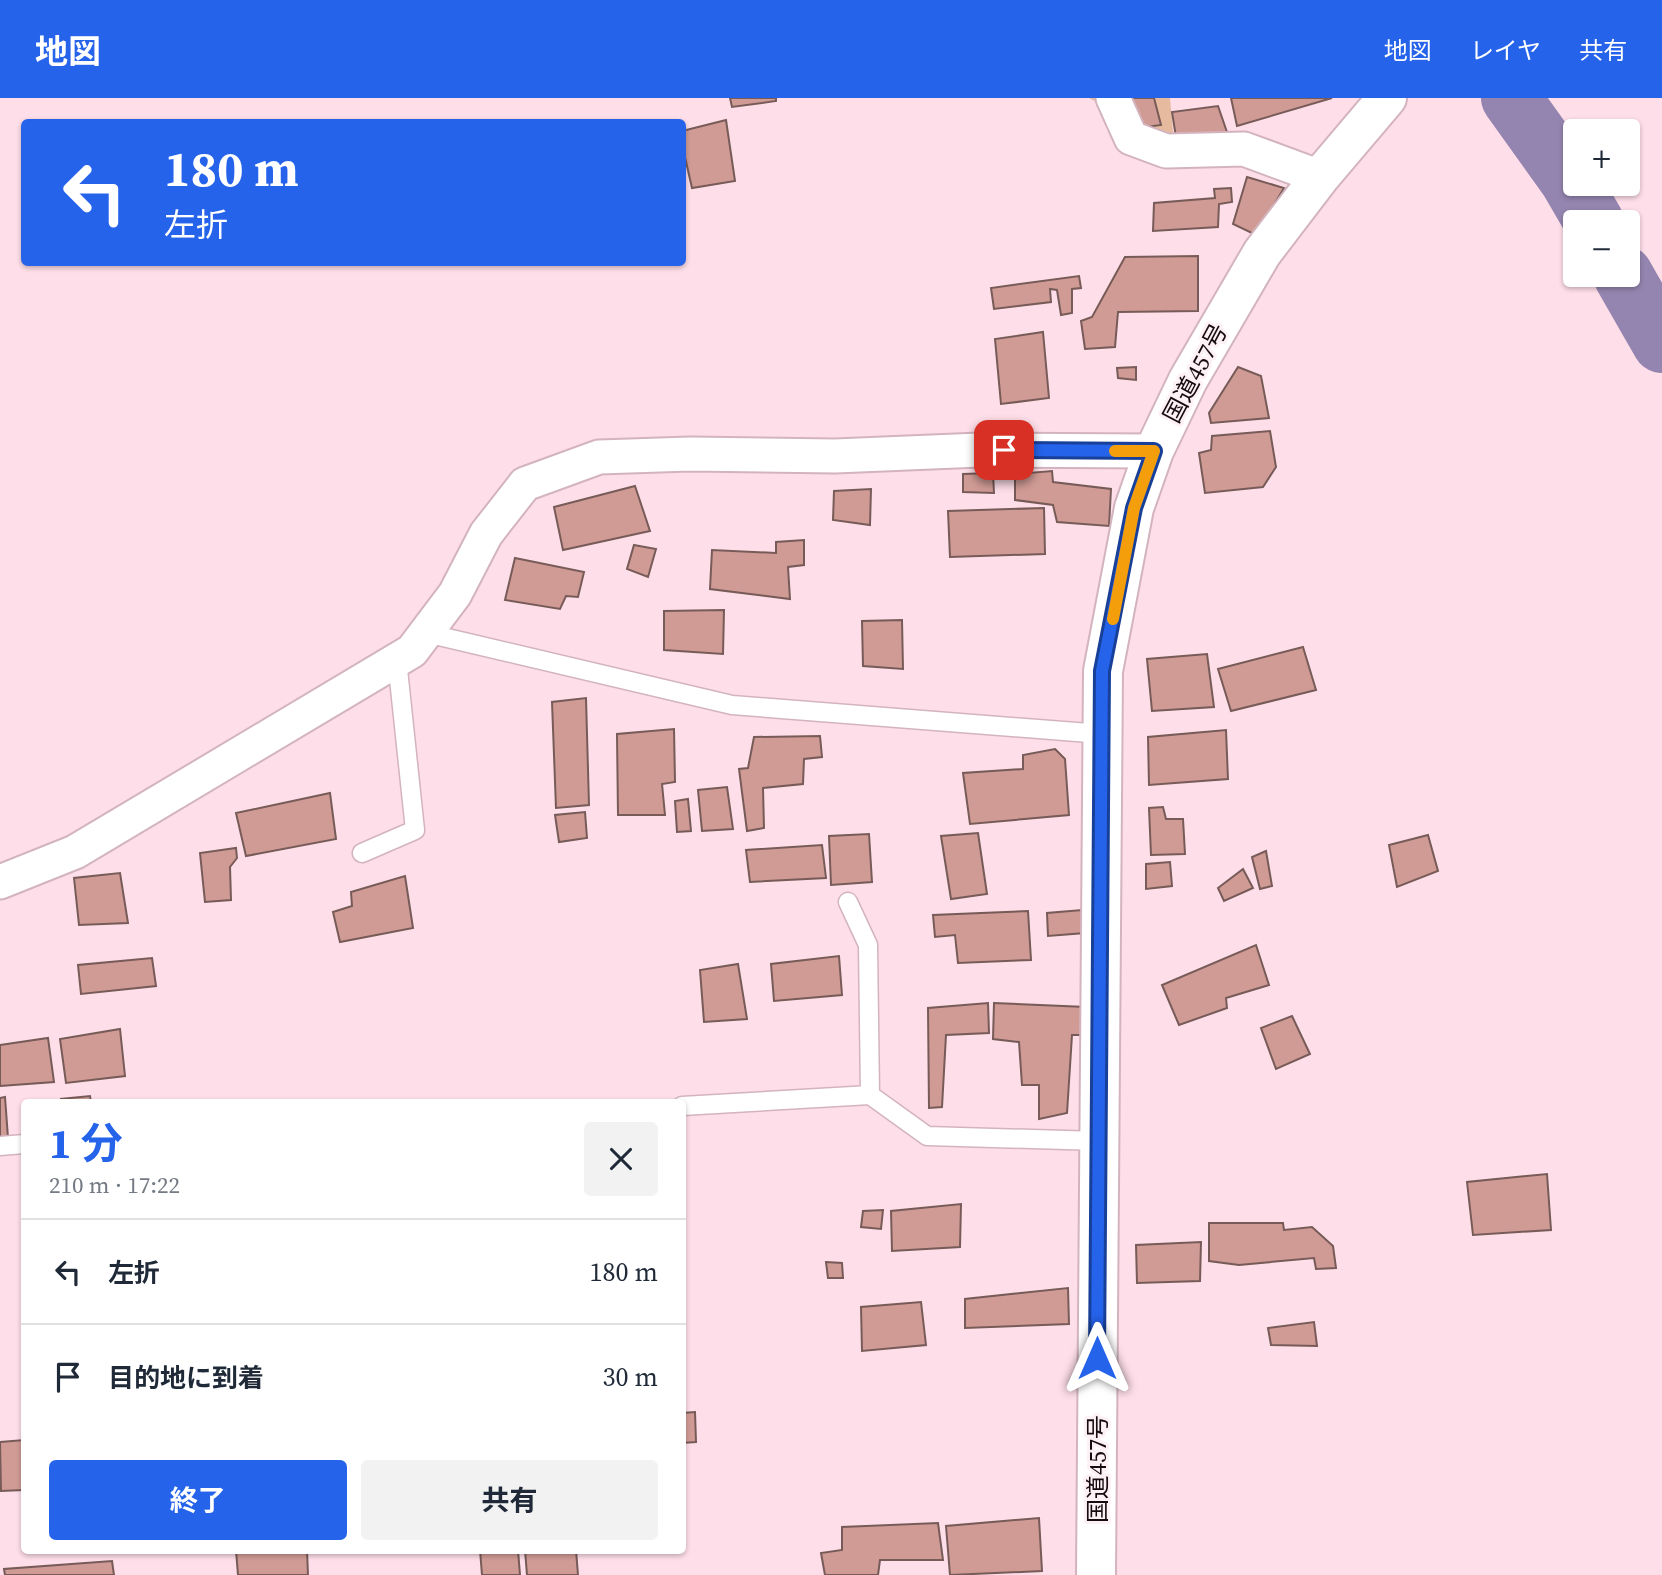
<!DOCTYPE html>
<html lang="ja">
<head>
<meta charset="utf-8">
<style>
	body { margin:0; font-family:"Source Serif 4","Noto Sans JP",serif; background:#f2f2f3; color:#1f2937; height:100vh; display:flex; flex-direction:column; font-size:26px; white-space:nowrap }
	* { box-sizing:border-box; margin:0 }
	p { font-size:23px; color:#747a83 }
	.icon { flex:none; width:38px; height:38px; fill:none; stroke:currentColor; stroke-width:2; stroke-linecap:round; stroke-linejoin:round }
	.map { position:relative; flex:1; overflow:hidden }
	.sheet { position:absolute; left:21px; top:1001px; width:665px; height:455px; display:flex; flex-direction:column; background:#fff; border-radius:7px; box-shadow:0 2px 5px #0004 }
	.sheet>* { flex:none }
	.guide { position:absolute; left:21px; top:21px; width:665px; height:147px; border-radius:7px; box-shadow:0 2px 5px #0004; background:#2563eb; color:#fff; overflow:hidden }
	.controls { position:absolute; left:1563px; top:21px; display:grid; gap:14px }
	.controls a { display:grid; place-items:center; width:77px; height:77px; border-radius:7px; background:#fff; box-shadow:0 2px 5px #0004; font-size:35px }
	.pin { position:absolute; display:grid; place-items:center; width:60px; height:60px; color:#fff; margin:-30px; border-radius:14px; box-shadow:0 4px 10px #0006 }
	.me { position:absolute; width:77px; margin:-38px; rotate:0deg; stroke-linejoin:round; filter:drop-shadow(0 0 5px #0008) }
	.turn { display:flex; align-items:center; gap:24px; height:147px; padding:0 28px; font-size:32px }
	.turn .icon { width:91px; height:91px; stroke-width:2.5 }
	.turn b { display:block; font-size:49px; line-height:60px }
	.round { display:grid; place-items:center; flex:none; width:74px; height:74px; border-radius:7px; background:#f2f2f3 }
	.headline { display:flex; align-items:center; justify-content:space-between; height:119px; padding:0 28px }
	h1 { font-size:42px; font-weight:700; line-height:52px; color:#2563eb }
	.button { display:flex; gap:14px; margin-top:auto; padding:14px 28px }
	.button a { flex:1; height:80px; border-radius:7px; background:#2563eb; color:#fff; font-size:28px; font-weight:700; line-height:80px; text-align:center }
	.button a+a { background:#f2f2f3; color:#1f2937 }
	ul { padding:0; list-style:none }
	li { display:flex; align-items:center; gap:21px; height:105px; padding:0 28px; border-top:2px solid #e0e1e3 }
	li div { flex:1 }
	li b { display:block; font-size:26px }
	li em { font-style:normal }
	header { display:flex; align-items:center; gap:42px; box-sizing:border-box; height:98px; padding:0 35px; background:#2563eb; color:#fff }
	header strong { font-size:33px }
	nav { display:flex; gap:38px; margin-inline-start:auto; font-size:24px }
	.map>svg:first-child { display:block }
</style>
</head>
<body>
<header>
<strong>地図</strong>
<nav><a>地図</a><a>レイヤ</a><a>共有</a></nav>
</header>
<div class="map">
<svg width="1662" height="1477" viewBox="0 0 1662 1477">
	<rect width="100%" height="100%" fill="#fedee8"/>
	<!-- green -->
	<path fill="#e6ba9e" d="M1089,0H1170L1174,45Z"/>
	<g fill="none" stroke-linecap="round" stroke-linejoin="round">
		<!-- river -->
		<path stroke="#9485b0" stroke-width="60" d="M1511,0L1569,81L1594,124
			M1623,177L1662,245"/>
	</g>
	<!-- building -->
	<path fill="#d19b95" stroke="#775b58" stroke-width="2" d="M730,0H776V3L732,9Z
		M1127,0H1154L1161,27L1132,31Z
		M1231,0H1332L1237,28Z
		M1218,8L1228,37L1176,39L1172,14Z
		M726,22L735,83L692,90L682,46V33Z
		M1247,79L1284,90L1256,137L1233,126Z
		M1231,90L1232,104L1219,106L1218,129L1153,133L1154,105L1215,100L1214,91Z
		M1198,158V213L1118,214L1115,249L1085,251L1081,223L1092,219L1125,159Z
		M1079,178L1081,190L1072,191V215L1061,217L1057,192L1050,191L1051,204L994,211L991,190Z
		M1043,234L1049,300L1001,306L995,241Z
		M1136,269V282L1118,280L1117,270Z
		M1238,269L1261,278L1269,320L1211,325L1209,315Z
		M1270,333L1276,369L1263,389L1205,395L1199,355L1211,352L1212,338Z
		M1052,373L1053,384L1111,391L1109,428L1057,424L1053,407L1015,402V376Z
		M993,375L994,395L963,394V376Z
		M635,388L650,433L563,452L554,409Z
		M871,391L870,427L833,422L834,393Z
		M1044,410L1045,456L950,459L948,413Z
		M804,442V467L788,469L790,501L710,491L712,452L776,455V444Z
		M634,447L656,451L648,479L627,471Z
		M515,460L584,474L578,499L566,498L560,511L505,502Z
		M724,512L723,556L664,552V513Z
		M902,522L903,571L863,568L862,523Z
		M1303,549L1316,592L1231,613L1218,571Z
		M1207,556L1214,609L1152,613L1147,561Z
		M586,600L589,707L556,710L552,604Z
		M674,631L675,684L662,686L665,717H618L617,636Z
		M1226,632L1228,681L1149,687L1148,639Z
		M820,638L822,659L804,661L803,686L763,690L764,730L747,733L739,671L748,670L754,639Z
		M1055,651L1065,661L1069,717L970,726L963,675L1023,671V657Z
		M727,689L733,731L702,733L698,692Z
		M330,695L336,741L246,758L236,715Z
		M688,701L691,733L677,734L675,703Z
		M1163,709L1166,721H1183L1185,756L1151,757L1149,710Z
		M585,714L587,740L559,744L555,717Z
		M978,735L987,796L951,801L941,738Z
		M869,736L872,784L831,787L829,738Z
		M1428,737L1438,773L1397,789L1389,747Z
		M822,747L826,780L750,784L746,752Z
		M236,750L237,760L230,769L231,802L205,804L200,755Z
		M1266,753L1272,788L1260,791L1252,759Z
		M1170,764L1172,788L1146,791V766Z
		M1243,771L1253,790L1224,803L1218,790Z
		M120,775L128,825L79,827L74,780Z
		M405,778L413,830L340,844L333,814L352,808L351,794Z
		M1082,812L1085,835L1048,838L1047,815Z
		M1028,813L1031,862L958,865L955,837L935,839L933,817Z
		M1256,847L1269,887L1226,900L1227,910L1179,927L1162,887Z
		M839,858L842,897L774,903L771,866Z
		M152,860L156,888L81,896L78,867Z
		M738,866L747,921L704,924L700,872Z
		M988,905L989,935L946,937L942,1009L929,1010L928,910Z
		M994,905L1086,909L1087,937H1072L1067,1015L1039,1021V987H1022L1019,944L993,941Z
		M1292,918L1310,956L1276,971L1261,930Z
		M120,931L125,978L66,985L60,941Z
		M48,940L54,984L0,988V947Z
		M90,998L91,1004H61V1001Z
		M5,999L8,1040L0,1041V1000Z
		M1547,1076L1551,1132L1473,1137L1467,1084Z
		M961,1106L960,1149L892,1153L891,1113Z
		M883,1112L881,1131L861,1129L863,1113Z
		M1209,1125H1283L1284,1132L1312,1129L1333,1148L1336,1170L1316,1171L1314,1160L1239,1167L1209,1163Z
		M1201,1144L1200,1183L1137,1185L1136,1147Z
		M826,1164L842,1165L843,1180H828Z
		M1068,1190L1069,1226L965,1230V1201Z
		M921,1204L926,1247L862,1253L861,1209Z
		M1314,1224L1317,1248L1271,1247L1268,1230Z
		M695,1314L696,1344L682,1345V1315Z
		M24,1342V1392L1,1393L0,1344Z
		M1039,1420L1042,1473L950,1477L946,1428Z
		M938,1425L943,1462H880L878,1477H825L821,1455L842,1452V1429Z
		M236,1452H307L308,1477H238Z
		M480,1452H518L520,1477H482Z
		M525,1452H576L578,1477H527Z
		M112,1463L114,1477H5L4,1471Z"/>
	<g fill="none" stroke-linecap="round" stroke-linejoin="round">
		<!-- lane casing -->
		<g stroke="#d3b4be" stroke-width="21">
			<path id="lane" d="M426,535L732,607L1102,636
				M362,755L415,732L397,562
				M848,804L868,847L870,997
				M682,1008L870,997L927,1038L1099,1043
				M0,1048L24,1046"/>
		</g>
		<!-- street casing -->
		<g stroke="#d3b4be" stroke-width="37">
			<path id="street" d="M1113,0L1131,40L1166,53L1244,51L1320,79
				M0,784L75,754L412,553L455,496L486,436L525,386L599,359L690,356L835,358L980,352L1154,353"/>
		</g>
		<!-- highway casing -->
		<g stroke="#d3b4be" stroke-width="42">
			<path id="highway" d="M1096,1477L1103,573L1134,410L1154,353L1188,282L1262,155L1320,79L1387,0"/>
		</g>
		<!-- lane -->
		<use href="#lane" stroke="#fff" stroke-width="18"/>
		<!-- street -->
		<use href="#street" stroke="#fff" stroke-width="33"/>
		<!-- highway -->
		<use href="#highway" stroke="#fff" stroke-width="38"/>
	</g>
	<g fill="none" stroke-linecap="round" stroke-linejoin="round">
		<!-- route casing -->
		<g stroke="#184099" stroke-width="18">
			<path id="route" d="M1004,352L1154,353L1134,410L1102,573L1097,1260"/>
		</g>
		<!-- route -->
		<use href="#route" stroke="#2563eb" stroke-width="12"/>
		<!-- slow -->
		<path stroke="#f59e0b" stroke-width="12" d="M1113,521L1134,410L1154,353H1115"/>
	</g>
	<g text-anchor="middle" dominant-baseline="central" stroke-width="6" stroke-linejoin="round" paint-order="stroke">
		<!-- street labels -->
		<g font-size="24" fill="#160c10" stroke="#fef1f5">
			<text transform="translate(1195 275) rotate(-62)">国道457号</text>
			<text transform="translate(1097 1371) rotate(-90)">国道457号</text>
		</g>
	</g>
</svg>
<div class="controls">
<a>+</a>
<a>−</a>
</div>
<div class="pin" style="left:1004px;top:352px;background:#d93025"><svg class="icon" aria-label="arrive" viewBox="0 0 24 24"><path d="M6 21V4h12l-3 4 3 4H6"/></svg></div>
<svg class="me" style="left:1097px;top:1260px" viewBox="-20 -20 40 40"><path d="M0-17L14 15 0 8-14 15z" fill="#2563eb" stroke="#fff" stroke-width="4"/></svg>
<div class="guide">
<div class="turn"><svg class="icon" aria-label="left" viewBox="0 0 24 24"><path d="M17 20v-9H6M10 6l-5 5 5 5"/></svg><div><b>180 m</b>左折</div></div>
</div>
<section class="sheet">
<div class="headline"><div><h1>1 分</h1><p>210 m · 17:22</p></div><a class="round"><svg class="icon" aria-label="close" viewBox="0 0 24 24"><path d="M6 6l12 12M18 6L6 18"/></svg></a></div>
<ul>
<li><svg class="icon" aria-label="left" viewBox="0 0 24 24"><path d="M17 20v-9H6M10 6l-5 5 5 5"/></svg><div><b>左折</b></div><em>180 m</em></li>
<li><svg class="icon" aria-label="arrive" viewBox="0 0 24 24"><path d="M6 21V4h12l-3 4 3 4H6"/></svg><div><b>目的地に到着</b></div><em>30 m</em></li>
</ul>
<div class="button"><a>終了</a><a>共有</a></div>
</section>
</div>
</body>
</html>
